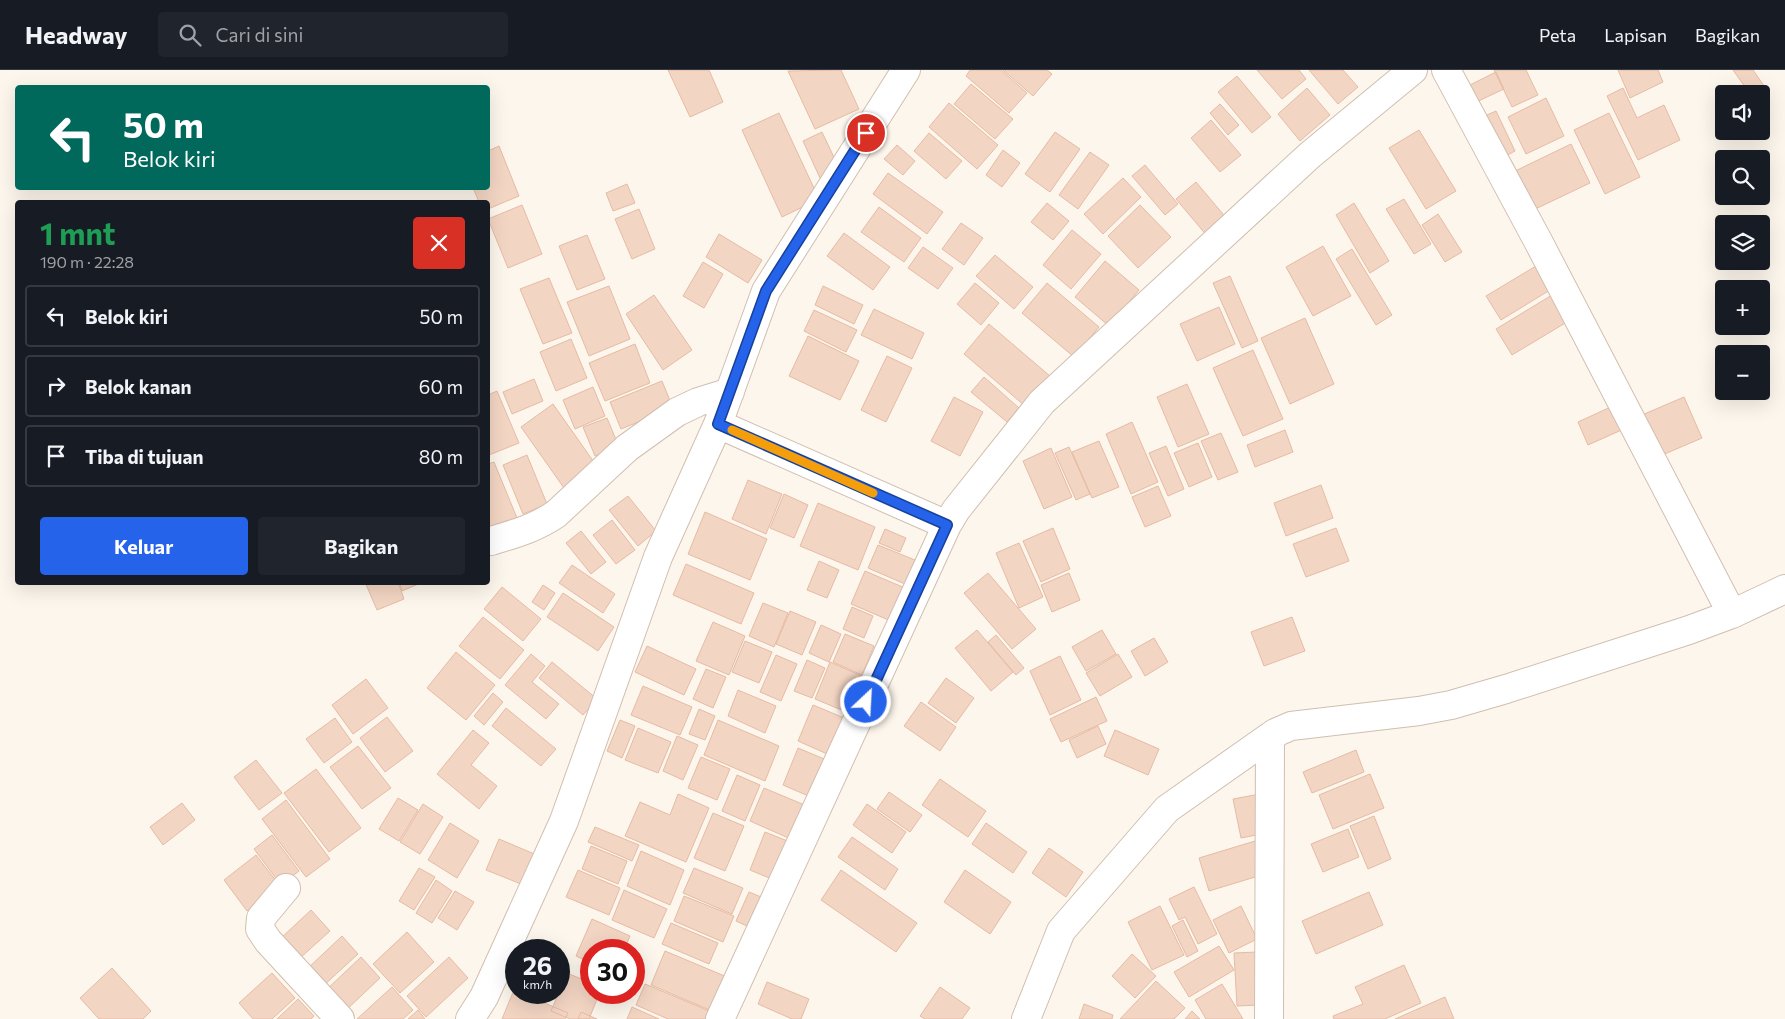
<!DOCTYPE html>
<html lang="id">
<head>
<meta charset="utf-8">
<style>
	body { margin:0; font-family:Commissioner,sans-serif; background:#20242c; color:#f1f3f6; height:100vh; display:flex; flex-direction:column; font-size:19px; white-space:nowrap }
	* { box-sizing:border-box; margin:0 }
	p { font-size:16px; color:#9ea1a6 }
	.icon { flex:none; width:28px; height:28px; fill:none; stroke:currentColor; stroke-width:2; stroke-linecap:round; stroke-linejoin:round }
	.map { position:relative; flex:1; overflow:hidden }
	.drawer { position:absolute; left:15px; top:130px; width:475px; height:385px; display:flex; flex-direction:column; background:#171b24; border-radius:5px; box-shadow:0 5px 20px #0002 }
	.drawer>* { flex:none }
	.guide { position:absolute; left:15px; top:15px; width:475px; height:105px; border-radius:5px; box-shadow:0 5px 20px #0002; background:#00695c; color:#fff; overflow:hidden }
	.fabs { position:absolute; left:1715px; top:15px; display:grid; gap:10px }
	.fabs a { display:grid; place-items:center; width:55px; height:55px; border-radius:5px; background:#171b24; box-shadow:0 5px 20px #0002; font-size:25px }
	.speed { position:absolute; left:505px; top:869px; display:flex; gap:10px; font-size:25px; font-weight:700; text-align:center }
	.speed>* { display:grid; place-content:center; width:65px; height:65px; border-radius:50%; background:#171b24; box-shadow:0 5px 20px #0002; line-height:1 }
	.speed small { font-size:12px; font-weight:400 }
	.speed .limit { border:8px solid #d22; background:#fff; color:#111 }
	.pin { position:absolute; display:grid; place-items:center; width:42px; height:42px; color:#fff; margin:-21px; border:2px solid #fff; border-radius:50%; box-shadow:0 1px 5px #0007 }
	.me { position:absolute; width:55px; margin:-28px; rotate:25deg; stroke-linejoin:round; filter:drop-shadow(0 0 4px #0008) }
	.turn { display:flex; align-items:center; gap:18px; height:105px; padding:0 25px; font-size:22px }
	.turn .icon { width:65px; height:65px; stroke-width:2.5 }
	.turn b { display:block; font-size:35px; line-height:42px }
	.round { display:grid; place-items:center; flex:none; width:52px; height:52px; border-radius:5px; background:#20242c }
	.headline { display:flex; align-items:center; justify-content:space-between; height:85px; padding:0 25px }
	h1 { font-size:30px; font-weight:700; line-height:38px; color:#1e9e55 }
	.cta { display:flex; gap:10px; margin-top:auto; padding:10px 25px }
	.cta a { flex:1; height:58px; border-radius:5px; background:#2563eb; color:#fff; font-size:20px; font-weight:700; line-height:58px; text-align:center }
	.cta a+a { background:#20242c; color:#f1f3f6 }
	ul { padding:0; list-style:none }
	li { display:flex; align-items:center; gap:15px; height:62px; margin:0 10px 8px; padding:0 15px; border:2px solid #363941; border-radius:5px }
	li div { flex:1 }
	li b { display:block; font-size:19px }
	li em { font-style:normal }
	header { display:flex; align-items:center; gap:30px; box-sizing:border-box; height:70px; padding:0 25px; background:#171b24; border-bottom:1px solid #363941 }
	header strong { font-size:24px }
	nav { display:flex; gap:28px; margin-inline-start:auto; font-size:18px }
	.search { width:350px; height:45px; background:#20242c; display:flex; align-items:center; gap:12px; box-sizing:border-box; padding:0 18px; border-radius:5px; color:#9ea1a6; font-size:19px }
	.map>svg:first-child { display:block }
</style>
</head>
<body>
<header>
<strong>Headway</strong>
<div class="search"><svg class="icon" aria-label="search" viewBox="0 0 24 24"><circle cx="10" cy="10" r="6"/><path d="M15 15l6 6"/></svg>Cari di sini</div>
<nav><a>Peta</a><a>Lapisan</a><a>Bagikan</a></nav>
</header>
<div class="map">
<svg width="1785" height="949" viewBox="0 0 1785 949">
	<rect width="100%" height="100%" fill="#fdf6ec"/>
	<!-- building -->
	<path fill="#f3d5c3" stroke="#e6bba3" d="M668,0H709L723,32L690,47Z
		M841,0L859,39L815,59L788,1Z
		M970,0H1001L1027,23L1009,43L966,6Z
		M1003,0H1047L1052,4L1033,26Z
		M1257,0H1299L1306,9L1282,29Z
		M1309,0H1343L1358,17L1338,34Z
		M1494,0H1526L1538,25L1512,37Z
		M1618,0H1658L1663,12L1630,28Z
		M1733,0H1753L1769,23L1761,29V24H1750Z
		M1496,2L1504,19L1472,34L1464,18Z
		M1237,6L1271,47L1252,63L1218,22Z
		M971,14L1013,49L995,69L954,34Z
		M1307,18L1330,45L1300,71L1278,44Z
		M1623,18L1637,48L1664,35L1680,70L1638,90L1607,26Z
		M1546,28L1564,66L1526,84L1508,47Z
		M949,33L998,75L977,99L929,57Z
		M1220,34L1239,55L1228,65L1210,43Z
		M1496,41L1515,81L1498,90L1478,49Z
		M779,43L819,129L782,147L742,60Z
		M1609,43L1640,107L1605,124L1574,60Z
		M1211,50L1241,85L1220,102L1191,68Z
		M1419,60L1456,121L1426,139L1389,78Z
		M822,62L839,98L820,108L803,71Z
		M1055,62L1080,79L1050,122L1025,104Z
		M929,63L962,91L946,109L914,81Z
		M1571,74L1590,113L1529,142L1511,103Z
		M897,75L915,91L903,105L884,89Z
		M499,76L519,126L488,139V132H479L473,118H488V81Z
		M1003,80L1020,93L1002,117L986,105Z
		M1090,82L1109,95L1078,139L1059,125Z
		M1145,95L1178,134L1165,145L1132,106Z
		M888,103L943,142L927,164L873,124Z
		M1123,108L1141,127L1103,164L1084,144Z
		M1196,112L1228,150L1208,167L1176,129Z
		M627,114L635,133L613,141L606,123Z
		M1404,129L1431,174L1414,184L1386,139Z
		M1047,133L1069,151L1053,170L1031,152Z
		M1354,133L1389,191L1370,203L1336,145Z
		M522,135L542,184L508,198L488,149Z
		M1140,135L1171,167L1138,198L1108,166Z
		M879,137L921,168L904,192L861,162Z
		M639,139L655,179L632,189L615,149Z
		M1438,144L1462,182L1445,192L1422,155Z
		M961,153L983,168L964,195L942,179Z
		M1072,160L1101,184L1071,219L1043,195Z
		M844,163L890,197L873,220L827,186Z
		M719,164L762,190L748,213L706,187Z
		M587,165L605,209L577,220L559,176Z
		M1323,176L1351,226L1313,246L1286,197Z
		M923,177L953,198L938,219L908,198Z
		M1352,179L1392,245L1376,255L1336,189Z
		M995,185L1033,217L1014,239L976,206Z
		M1105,191L1139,220L1109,256L1075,227Z
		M703,192L723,204L704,238L683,226Z
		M1541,193L1555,217L1501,250L1486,226Z
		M1230,206L1258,271L1242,278L1213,213Z
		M549,208L572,263L543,274L520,219Z
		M975,213L999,233L981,255L957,234Z
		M1047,213L1099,257L1074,287L1022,243Z
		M609,216L630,269L589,286L567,232Z
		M823,216L863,235L854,254L815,235Z
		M654,225L692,280L663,300L626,244Z
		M1552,225L1567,252L1512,285L1496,259Z
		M1219,237L1235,274L1197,291L1180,254Z
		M874,239L924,263L912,289L861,265Z
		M814,240L857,260L846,282L804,261Z
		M1305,248L1334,314L1290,334L1261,268Z
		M989,254L1050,306L1025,336L964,284Z
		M808,266L859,291L840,330L789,306Z
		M571,269L587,308L556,321L540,282Z
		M635,274L650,313L605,331L589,293Z
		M1253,280L1283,349L1243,366L1213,298Z
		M887,286L912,298L886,352L861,340Z
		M984,307L1019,338L1007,352L971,322Z
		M534,309L543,331L512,344L503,322Z
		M662,311L673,338L621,359L610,332Z
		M1187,314L1209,364L1178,377L1157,327Z
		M593,317L605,346L575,359L563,330Z
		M497,321L519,373L489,385L488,382V325Z
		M954,327L983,342L960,386L931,371Z
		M1684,327L1702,368L1660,386L1642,345Z
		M553,334L596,395L564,418L521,357Z
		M1615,335L1626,358L1588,375L1578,352Z
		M607,348L619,377L595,386L583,357Z
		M1132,352L1158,412L1131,424L1106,364Z
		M1285,360L1293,382L1255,397L1247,375Z
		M1221,363L1238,402L1218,410L1201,371Z
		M1099,371L1119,417L1092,428L1072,382Z
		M1198,373L1212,407L1189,417L1174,383Z
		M1166,376L1184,419L1168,426L1149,383Z
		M1069,377L1090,424L1076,430L1055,383Z
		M1051,378L1072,427L1044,439L1023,391Z
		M527,385L547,434L523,444L503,395Z
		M494,392L517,448L488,461V394Z
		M748,410L782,424L766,464L732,449Z
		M1321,415L1333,448L1286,466L1274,433Z
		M1158,416L1171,446L1145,457L1132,427Z
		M784,424L808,435L794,468L770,458Z
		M628,426L656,461L638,476L609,440Z
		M818,433L875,457L858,500L800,476Z
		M705,442L767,469L750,510L688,484Z
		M612,450L635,480L616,494L593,465Z
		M1053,458L1070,499L1041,512L1023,471Z
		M1336,458L1349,491L1306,507L1293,474Z
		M885,459L906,468L900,482L879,473Z
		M581,461L606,492L591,504L566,473Z
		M1019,473L1043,527L1019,538L996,483Z
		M878,475L915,490L905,514L868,498Z
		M819,491L839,500L827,528L807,520Z
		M686,494L754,523L741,554L673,525Z
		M572,495L615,524L603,543L559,513Z
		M865,501L912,521L898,554L851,534Z
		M988,503L1036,559L1012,579L964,523Z
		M1069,503L1080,530L1052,542L1041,515Z
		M365,512H398L404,529L377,540Z
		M399,512H423L402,521Z
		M543,515L555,523L544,540L532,532Z
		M502,517L541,549L523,571L484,539Z
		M563,523L614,557L598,581L547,547Z
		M763,533L788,543L774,577L749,566Z
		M852,537L873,546L864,568L843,559Z
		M790,541L816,552L802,585L776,574Z
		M483,547L524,580L500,609L459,576Z
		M1292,547L1305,581L1264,596L1251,562Z
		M713,552L745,566L729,605L696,591Z
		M821,555L841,564L829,592L809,583Z
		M977,560L1013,602L991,621L955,578Z
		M1102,560L1116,584L1086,601L1072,577Z
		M845,564L874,576L862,605L833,592Z
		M996,565L1024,598L1016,605L988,572Z
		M1154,568L1168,592L1145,606L1131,581Z
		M745,571L772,582L759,613L732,602Z
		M647,576L696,599L684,625L635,602Z
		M456,582L495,615L466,650L427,618Z
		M531,584L545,596L532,612L559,634L546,649L505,615Z
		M1118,584L1132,607L1100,626L1086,603Z
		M776,585L797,594L781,631L760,622Z
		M1060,586L1081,630L1050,645L1030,601Z
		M807,590L825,598L812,628L794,621Z
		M552,592L597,629L583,645L539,608Z
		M830,592L864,607L849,643L815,629Z
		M706,599L726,607L713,638L693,629Z
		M946,608L974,628L956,653L928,633Z
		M366,609L388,638L353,664L332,635Z
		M643,616L692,637L680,665L631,645Z
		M738,620L776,636L765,663L728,646Z
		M493,623L503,632L484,655L474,646Z
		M1096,627L1107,651L1061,672L1050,649Z
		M921,632L956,657L940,681L904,656Z
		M813,635L849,650L834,687L798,671Z
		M506,638L556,679L541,696L492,656Z
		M699,639L715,646L705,670L689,664Z
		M387,647L413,681L385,702L360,668Z
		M335,648L352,672L324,693L306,669Z
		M620,650L635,656L622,688L607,681Z
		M718,650L779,676L765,711L704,685Z
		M1098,656L1106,674L1077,688L1069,670Z
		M638,658L671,672L658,703L625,690Z
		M473,660L489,673L471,695L497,716L479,739L437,704Z
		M1115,660L1159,679L1148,705L1104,686Z
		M677,666L698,675L683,710L663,701Z
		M358,676L391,718L362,739L330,697Z
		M798,678L829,691L813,728L783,715Z
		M1356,680L1364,702L1312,723L1303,702Z
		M701,687L730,699L717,730L688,718Z
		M256,690L282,723L259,740L234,707Z
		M316,699L361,758L329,782L284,723Z
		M1370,704L1384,738L1333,759L1319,725Z
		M737,705L760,715L745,751L722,741Z
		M940,709L986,741L968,767L922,735Z
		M764,718L807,736L793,770L750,751Z
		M889,722L922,745L910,762L877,739Z
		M678,724L709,738L686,792L625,766L640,732L670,745Z
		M1260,724L1267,763L1241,768L1233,729Z
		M398,728L418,740L399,771L379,759Z
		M286,730L330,789L306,807L262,749Z
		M182,733L195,750L163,775L150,757Z
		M423,734L443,747L420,784L400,772Z
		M867,734L906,762L892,783L853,755Z
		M713,743L744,756L725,801L694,788Z
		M1374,746L1391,789L1368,799L1350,756Z
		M450,753L479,771L457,808L428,790Z
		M986,753L1027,782L1013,803L972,774Z
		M595,757L639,775L632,791L588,772Z
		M1348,759L1359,787L1323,802L1311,774Z
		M765,762L795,774L779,812L750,800Z
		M272,765L299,801L281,815L254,779Z
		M852,767L898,799L885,820L838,787Z
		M499,769L539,786L526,816L486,800Z
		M1255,771L1265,804L1209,821L1199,788Z
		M591,776L627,791L618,814L582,799Z
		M1049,778L1083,802L1066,827L1032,803Z
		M641,781L684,800L670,835L627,816Z
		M256,785L280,816L247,841L224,810Z
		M419,798L435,807L414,840L399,831Z
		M694,798L743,818L732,844L683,823Z
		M578,800L620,818L609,845L566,827Z
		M841,800L917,853L896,882L821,830Z
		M965,800L1011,832L990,864L944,832Z
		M436,810L452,821L432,853L416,843Z
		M1194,817L1217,864L1198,874L1185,847L1179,850L1169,829Z
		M624,820L667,839L654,868L612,850Z
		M455,821L474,832L457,860L438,848Z
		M749,822L771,831L758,861L736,851Z
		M1369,822L1383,855L1316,884L1302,851Z
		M684,826L734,846L723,872L674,851Z
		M1160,836L1184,885L1152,900L1128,852Z
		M1241,836L1257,869L1229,883L1213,850Z
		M311,840L330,861L299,889L280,869Z
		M592,849L630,866L624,880H591V893L576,886Z
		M1183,850L1198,881L1187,887L1172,856Z
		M671,853L718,873L709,894L662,874Z
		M407,862L434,892L400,923L373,894Z
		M342,866L358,884L322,917L306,900Z
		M1219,876L1234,900L1189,927L1174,902Z
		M665,881L727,907L712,941L651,915Z
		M1257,882L1260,935L1237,936L1234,883Z
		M1132,884L1156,906L1135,928L1112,906Z
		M361,887L380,908L343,943L324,922Z
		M449,887L468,908L426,947L407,926Z
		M1404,895L1421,933L1385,949H1334L1333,946L1363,934L1355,917Z
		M112,898L151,941L143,949H99L80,928Z
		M272,903L295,928L272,949H253L239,933Z
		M567,903L591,913V922H600L589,949H570L551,941Z
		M1156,911L1185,938L1174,949H1120Z
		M767,912L809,929L801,949H792L758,934Z
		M645,914L714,943L712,949H668L636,935Z
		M1222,914L1243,949H1206L1195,930Z
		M392,917L413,940L403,949H357Z
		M940,917L970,938L962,949H925L920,946Z
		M514,920L568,943L565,949H502Z
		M1445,927L1454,949H1395Z
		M298,929L314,946L311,949H277Z
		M1084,934L1113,945L1112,949H1079Z
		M632,937L659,949H627Z
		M418,940L425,949H408Z
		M1192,941L1200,949H1185Z
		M581,942L597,949H578Z"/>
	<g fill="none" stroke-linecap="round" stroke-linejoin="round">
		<!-- minor casing -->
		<g stroke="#d1beb0" stroke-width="30">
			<path id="minor" d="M1446,0L1538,171L1732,544
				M718,354L947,455L956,440L1042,332L1310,85L1413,0
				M491,471C514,464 536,458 556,444L627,378L677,342L698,332L730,322
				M286,818L261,848L260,859L268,871L340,949
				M470,949L484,927L564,751L658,487L718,354L766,221L906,0
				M720,949L947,455
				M1026,949L1061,861L1167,739L1275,663
				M1269,949L1270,671L1275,663L1291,656L1419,641L1451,635L1506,619L1689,560L1732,544L1785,519"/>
		</g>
		<!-- minor -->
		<use href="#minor" stroke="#fff" stroke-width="28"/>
	</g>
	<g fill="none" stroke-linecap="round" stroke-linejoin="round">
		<!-- route casing -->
		<g stroke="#184099" stroke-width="12">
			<path id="route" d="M866,63L766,221L718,354L947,455L866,632"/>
		</g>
		<!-- route -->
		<use href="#route" stroke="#2563eb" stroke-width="9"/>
		<!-- slow -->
		<path stroke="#f59e0b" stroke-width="9" d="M732,360L873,423"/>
	</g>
</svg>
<div class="fabs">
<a><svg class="icon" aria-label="sound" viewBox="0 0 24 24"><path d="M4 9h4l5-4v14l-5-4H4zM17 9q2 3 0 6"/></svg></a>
<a><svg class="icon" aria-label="search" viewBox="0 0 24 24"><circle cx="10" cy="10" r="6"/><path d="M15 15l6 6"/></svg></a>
<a><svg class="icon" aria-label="layers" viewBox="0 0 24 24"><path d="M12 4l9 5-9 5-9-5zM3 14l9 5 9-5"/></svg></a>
<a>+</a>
<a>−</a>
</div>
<div class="speed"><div>26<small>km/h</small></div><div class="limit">30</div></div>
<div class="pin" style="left:866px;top:63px;background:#d93025"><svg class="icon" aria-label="arrive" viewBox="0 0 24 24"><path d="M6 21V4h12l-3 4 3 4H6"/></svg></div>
<svg class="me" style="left:866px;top:632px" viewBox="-20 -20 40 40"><circle r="17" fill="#2563eb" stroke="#fff" stroke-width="3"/><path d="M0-11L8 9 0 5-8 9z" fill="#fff"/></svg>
<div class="guide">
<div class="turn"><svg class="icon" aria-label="left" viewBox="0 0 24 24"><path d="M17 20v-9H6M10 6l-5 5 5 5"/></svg><div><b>50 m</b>Belok kiri</div></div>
</div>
<section class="drawer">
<div class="headline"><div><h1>1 mnt</h1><p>190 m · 22:28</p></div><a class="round" style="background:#d93025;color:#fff"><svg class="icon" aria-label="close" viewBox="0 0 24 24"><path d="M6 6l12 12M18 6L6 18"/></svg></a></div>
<ul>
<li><svg class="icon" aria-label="left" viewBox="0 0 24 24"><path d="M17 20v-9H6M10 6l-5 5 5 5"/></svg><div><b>Belok kiri</b></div><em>50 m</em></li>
<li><svg class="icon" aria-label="right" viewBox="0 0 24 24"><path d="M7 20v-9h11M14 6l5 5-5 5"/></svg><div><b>Belok kanan</b></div><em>60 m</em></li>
<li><svg class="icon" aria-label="arrive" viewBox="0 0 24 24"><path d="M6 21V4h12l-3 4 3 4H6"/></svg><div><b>Tiba di tujuan</b></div><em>80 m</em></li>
</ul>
<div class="cta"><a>Keluar</a><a>Bagikan</a></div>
</section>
</div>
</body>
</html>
